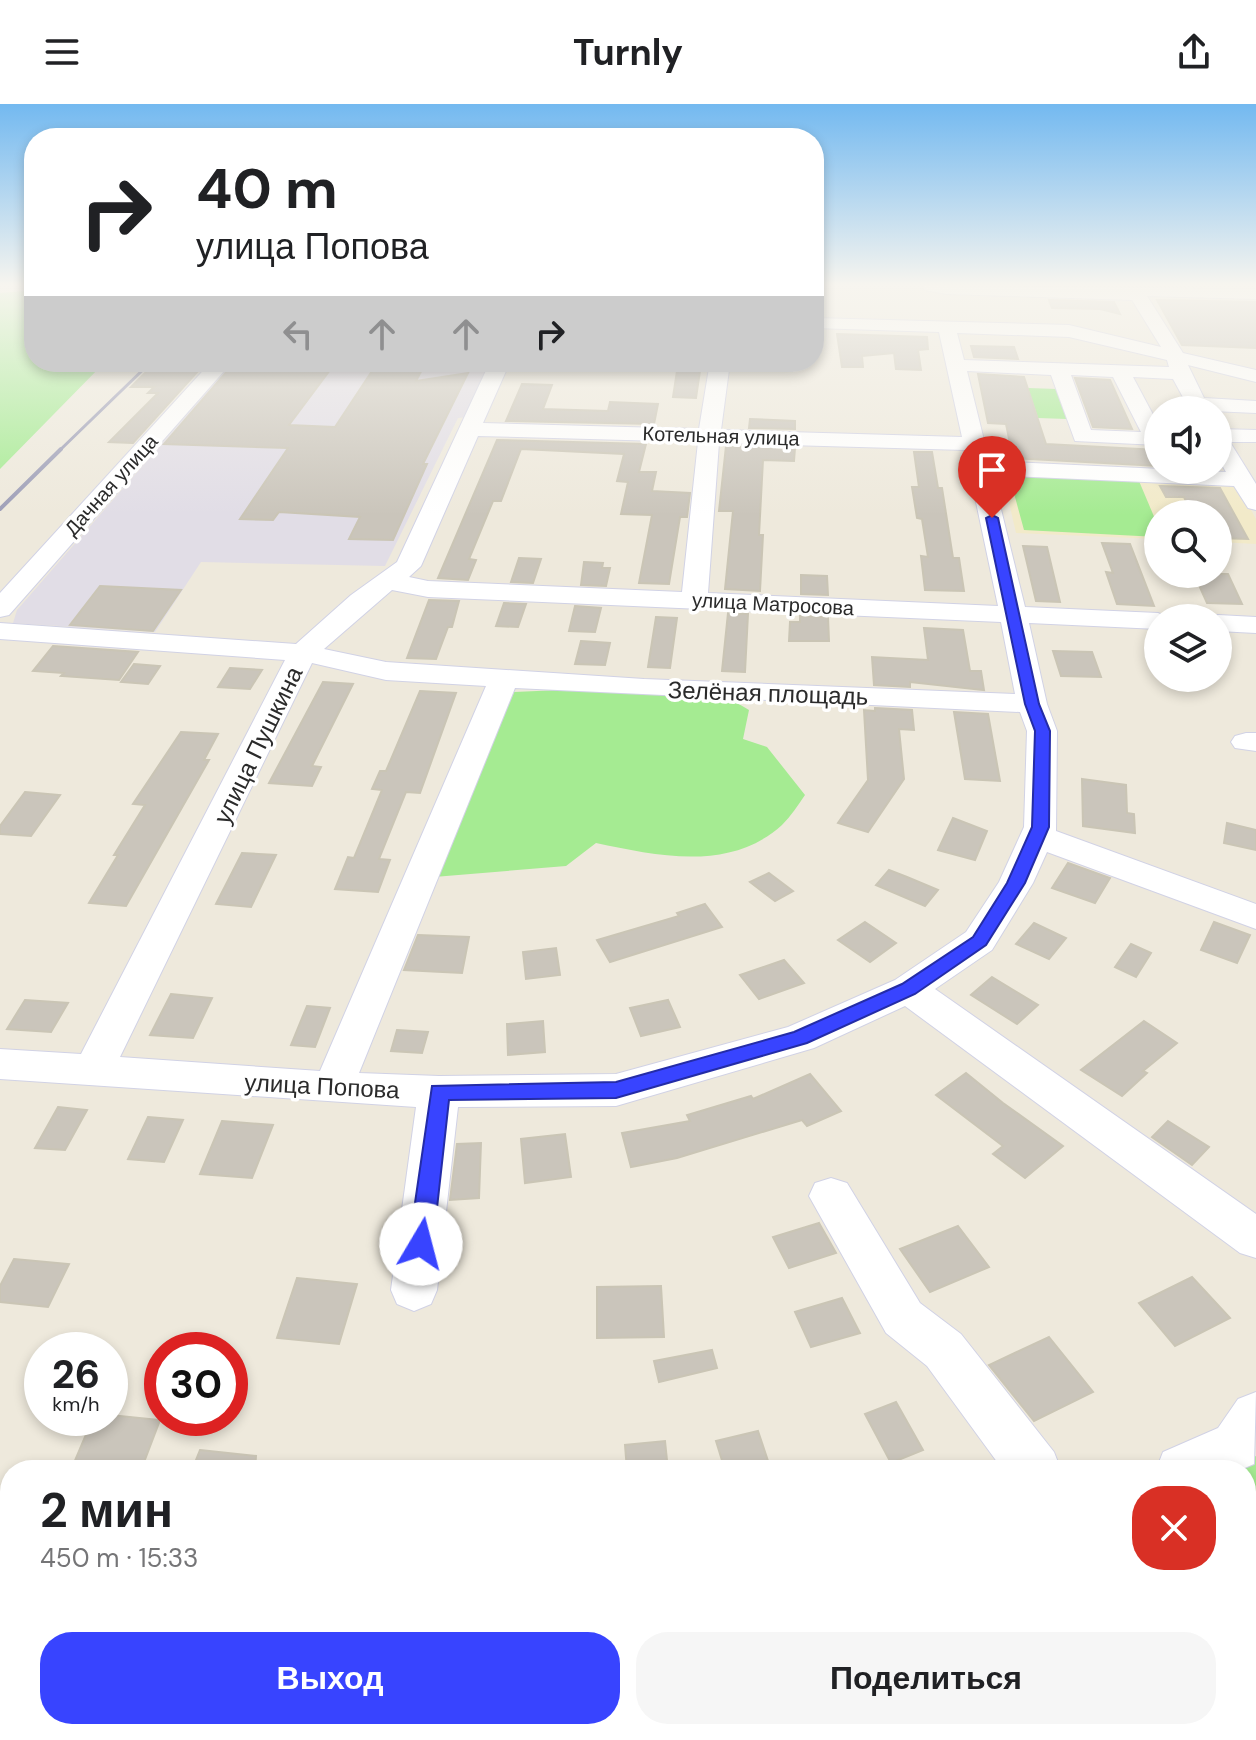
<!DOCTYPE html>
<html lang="ru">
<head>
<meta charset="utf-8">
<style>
	body { margin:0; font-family:"DM Sans",sans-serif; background:#f6f6f6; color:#202124; height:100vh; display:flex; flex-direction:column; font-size:30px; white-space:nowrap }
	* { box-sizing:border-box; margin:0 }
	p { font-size:26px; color:#757577 }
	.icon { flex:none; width:44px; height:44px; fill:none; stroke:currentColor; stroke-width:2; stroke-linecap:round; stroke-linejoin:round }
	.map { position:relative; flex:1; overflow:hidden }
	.details { position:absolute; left:0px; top:1356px; width:1256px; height:280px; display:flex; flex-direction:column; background:#fff; border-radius:32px 32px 0 0; box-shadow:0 4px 12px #0003 }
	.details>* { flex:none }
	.hud { position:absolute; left:24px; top:24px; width:800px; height:244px; border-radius:32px; box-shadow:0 4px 12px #0003; background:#fff; color:#202124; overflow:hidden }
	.fabs { position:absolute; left:1144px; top:292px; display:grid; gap:16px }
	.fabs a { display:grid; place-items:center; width:88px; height:88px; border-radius:50%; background:#fff; box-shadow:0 4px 12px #0003; font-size:40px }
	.speed { position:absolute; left:24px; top:1228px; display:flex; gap:16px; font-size:40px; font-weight:700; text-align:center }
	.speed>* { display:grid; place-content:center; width:104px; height:104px; border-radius:50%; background:#fff; box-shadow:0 4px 12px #0003; line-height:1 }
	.speed small { font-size:20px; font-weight:400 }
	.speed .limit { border:12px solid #d22; background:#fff; color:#111 }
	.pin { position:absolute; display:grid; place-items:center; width:68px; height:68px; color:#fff; margin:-82px -34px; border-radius:50% 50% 50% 0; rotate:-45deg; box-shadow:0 0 8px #0007 }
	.pin .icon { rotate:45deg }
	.me { position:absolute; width:88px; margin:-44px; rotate:8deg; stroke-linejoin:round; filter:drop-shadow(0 0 6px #0008) }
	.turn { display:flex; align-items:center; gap:28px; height:168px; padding:0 40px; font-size:36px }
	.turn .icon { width:104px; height:104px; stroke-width:2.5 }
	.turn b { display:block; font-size:56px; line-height:68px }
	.lanes { display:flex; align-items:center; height:76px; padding:0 40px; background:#0003; justify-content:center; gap:40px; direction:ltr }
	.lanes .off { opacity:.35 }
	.round { display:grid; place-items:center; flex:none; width:84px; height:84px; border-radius:32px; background:#f6f6f6 }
	.summary { display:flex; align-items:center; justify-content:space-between; height:136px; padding:0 40px }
	h1 { font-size:48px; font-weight:700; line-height:60px }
	.primary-button { display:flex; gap:16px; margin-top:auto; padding:16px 40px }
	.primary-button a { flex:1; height:92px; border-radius:32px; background:#3844ff; color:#fff; font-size:32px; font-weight:700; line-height:92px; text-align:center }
	.primary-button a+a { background:#f6f6f6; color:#202124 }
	header { display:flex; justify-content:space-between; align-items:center; height:104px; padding:0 40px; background:#fff; font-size:36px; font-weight:700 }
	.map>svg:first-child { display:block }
</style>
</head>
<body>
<header><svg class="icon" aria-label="menu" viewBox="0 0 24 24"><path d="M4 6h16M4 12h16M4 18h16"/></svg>Turnly<svg class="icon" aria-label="share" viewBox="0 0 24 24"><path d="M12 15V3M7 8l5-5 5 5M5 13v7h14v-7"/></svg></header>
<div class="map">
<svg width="1256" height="1636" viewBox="0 0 1256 1636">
	<rect width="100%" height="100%" fill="#eee9dc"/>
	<!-- industrial -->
	<path fill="#e1dde6" d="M233,258H482L481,262H468L467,265L487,266L467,313L458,314L385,462L201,458L155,528L13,519L17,506Z"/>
	<!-- education -->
	<path fill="#f2eac9" d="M1002,368L1236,379L1256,415V440L1218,438V410H1158V435L1016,429Z"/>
	<!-- green -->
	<path fill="#a5eb92" d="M34,186V258H105L0,365V189Z
		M1028,284L1057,285L1067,315L1038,314Z
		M1009,371L1139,377L1158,422V433L1024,426Z
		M560,586L727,593L749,606L743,635L767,643L805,691C798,701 791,712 782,721C730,768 658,752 596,739L566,762L434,773L514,588Z
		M1256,1352V1636H0V1527H10V1626H1246V1366H1225Z"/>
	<!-- building -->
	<path fill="#cac5bb" stroke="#cac5b5" stroke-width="2" d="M1049,196L1114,198L1120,210L1100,205L1052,204Z
		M1157,196L1256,198V244L1182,241Z
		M837,230L927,233L928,245L918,246L921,266L896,265L894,249L862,252L863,263H842Z
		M971,242L1014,243L1018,255L974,253Z
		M235,258H336L289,321L335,323L378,258H411L408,263L423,264L416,277L468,269L423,360H427L393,436L349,435L360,413L279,408L273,416L240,415L288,344L164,340Z
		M150,264L199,266L133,339L109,338L158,289H148L154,283H131Z
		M677,267H700L696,294L673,293Z
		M978,270L1024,273L1046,340L1158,346V362L1013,354L1006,320L988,319Z
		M1075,274L1110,276L1132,325L1093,323Z
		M522,280L552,281L543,305L608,307L610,298L658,300L654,320L506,317Z
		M750,315L795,317V325L749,324Z
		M497,336L646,340L639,368H656L652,387L690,389L687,413H680L669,480L639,479L652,411L621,410L628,378L617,377L624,350L521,345L501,397H493L469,455L476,456L468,476L438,474Z
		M726,342L795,344L794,357L763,356L759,431H763L760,487L725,485L733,407H719Z
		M914,348H932L938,384H942L953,454H959L964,487L925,486L921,452L928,453L922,415L917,414L912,383H919Z
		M1160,382L1220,384L1248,435L1218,434V410H1192L1184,393H1166Z
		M1102,439L1130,440L1154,502L1117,500L1106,468L1113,469Z
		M1023,442L1047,443L1060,498L1036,497Z
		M519,454L541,455L533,479L511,478Z
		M584,458L603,459L602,464H610L606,482L581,481Z
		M1194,470H1228L1242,500L1207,499Z
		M801,471L827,472L828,491L801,490Z
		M100,482L181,486L153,527L70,521Z
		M429,496L459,497L452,523H448L436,555L407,554Z
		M504,499L526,500L518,523L496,522Z
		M575,502L601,504L595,528L569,527Z
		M728,509L748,510L745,568L722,567Z
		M800,512L828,513L829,537H789L790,518H800Z
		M656,513L677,514L670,564L648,563Z
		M924,524L963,526L970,567H981L984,586L910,578V583L874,581L872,553L928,556Z
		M581,537L610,539L605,561L575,560Z
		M53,542L138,548L119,576L61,572L64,569L33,567Z
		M1053,547L1092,548L1101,573L1061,572Z
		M134,560L160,562L148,580L121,578Z
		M230,564L262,566L250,585L218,583Z
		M323,578L353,580L312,662L321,663L312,682L269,679Z
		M420,587L456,589L420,689L406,688L379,755L390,756L378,788L335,785L348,753L354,754L382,686L372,685L380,667H386Z
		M875,604L912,606L914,626L899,625L904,675L868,728L838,719L868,676L864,606L875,607Z
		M954,608L988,610L1000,677L965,675Z
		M181,628L218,630L204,656H209L126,802L89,799L118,751H114L145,701L133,700Z
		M1082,675L1126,681L1127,709L1134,710L1135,729L1083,722Z
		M25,688L60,691L31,732L0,730V722Z
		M953,714L987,727L975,756L938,746Z
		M1227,719L1256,726V746L1224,739Z
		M242,749L276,751L251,803L216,800Z
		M1068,759L1110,774L1095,799L1052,784Z
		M889,766L907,773L938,786L925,802L876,781Z
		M769,769L793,787L775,797L750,778Z
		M705,800L722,823L610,858L597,836L679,812L677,809Z
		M865,818L896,839L870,858L838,836Z
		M1214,818L1250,831L1237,859L1201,846Z
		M1034,819L1066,834L1049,855L1016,840Z
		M418,831L469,833L462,869L404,866Z
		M1131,840L1151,849L1136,873L1115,863Z
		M556,844L560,871L526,875L523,848Z
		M784,856L804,879L759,895L740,871Z
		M992,873L1038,901L1017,920L971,891Z
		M171,890L212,894L193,934L150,931Z
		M25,896L68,899L51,928L7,925Z
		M668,896L680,923L641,932L630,904Z
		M307,902L330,904L315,943L291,941Z
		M543,917L545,948L508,951L507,920Z
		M1144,917L1177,939L1143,967L1147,969L1122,992L1081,966Z
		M397,926L428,928L422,949L391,947Z
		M966,969L1003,999L1063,1042L1025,1074L993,1050L1003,1042L936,991Z
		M810,970L841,1007L807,1022L802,1016L677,1054L631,1063L622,1029L690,1017L687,1011L751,992L753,995Z
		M58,1003L87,1006L65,1046L35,1044Z
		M148,1013L183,1016L164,1058L128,1055Z
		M222,1017L273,1021L252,1074L200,1070Z
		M1168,1017L1209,1043L1192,1061L1152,1033Z
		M565,1030L571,1073L525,1079L521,1035Z
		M481,1039L479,1094L450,1096L457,1040Z
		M819,1119L836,1149L789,1164L773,1133Z
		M958,1122L989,1163L930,1188L900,1145Z
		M14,1155L69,1160L48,1203L0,1198V1182Z
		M1192,1173L1230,1214L1175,1242L1139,1199Z
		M297,1174L357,1180L339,1240L277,1234Z
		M661,1182L664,1233L597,1234V1183Z
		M842,1194L860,1229L811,1243L795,1208Z
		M1049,1233L1093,1288L1034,1317L989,1261Z
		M712,1246L717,1264L659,1278L654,1257Z
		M896,1298L923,1346L891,1359L865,1310Z
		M110,1311L160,1316L141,1366H71L93,1314H110Z
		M758,1327L771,1366H725L716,1337Z
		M665,1337L668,1366H627L625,1341Z
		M200,1346L256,1352L255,1366H192Z"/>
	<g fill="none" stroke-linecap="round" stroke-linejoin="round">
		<!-- minor casing -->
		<g stroke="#d1d2e5" stroke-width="2">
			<path id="minor" d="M922,182L1256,185V195L1147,192L1183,249L1256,266V278L1188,261L1204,294L1256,297V309L1190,306L1173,275L1133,273L1158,320V341L1075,337L1051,271L967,267L1025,503L1158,509L1169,514H1158V525L1029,519L1047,600L1057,627L1056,727L1256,800V825L1047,748L1033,779L992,846L935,885L1256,1110V1154L1240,1149L905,902L814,944L616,1002L458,1003L437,1186L431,1200L414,1207L397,1200L391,1186L416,1003L0,975V945L81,950L285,556L0,535V519L296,540L351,491L397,458L490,258H510L483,319L699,325L710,258H730L721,326L962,333L939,228L814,224V214L1069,221L1161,243L1132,196L946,190L925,186ZM957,229L1069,233L1167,256L1169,263L964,256ZM1071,271L1113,273L1141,328L1091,326ZM478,332L698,338L682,488L428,477L409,473L421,462ZM719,339L965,346L998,502L708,489ZM392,486L428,493L1001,518L1015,590L644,575L386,558L324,545ZM312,559L386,576L486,582L320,967L120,953ZM515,584L1020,608L1027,627L1024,723L999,778L966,828L895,876L788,923L616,970L439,972L359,969Z
				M211,258H232L9,511L0,513V489Z
				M1218,325L1256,326V338H1230L1256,380V406L1248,404L1234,382L1012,372L1001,365L1012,358L1226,368L1218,354Z
				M1218,511L1256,513V529L1218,527V514H1208Z
				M1246,629H1256V647L1235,644L1231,638L1235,632Z
				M831,1074L847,1079L920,1199L961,1230L1054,1348L1061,1366H1003L927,1262L886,1229L809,1092L815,1079Z
				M1256,1288L1254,1360L1240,1366H1156L1163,1348L1218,1324L1238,1295Z
				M0,1487L10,1488V1544L0,1543Z"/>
		</g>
		<!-- minor -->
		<use href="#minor" fill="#fff" fill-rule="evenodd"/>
		<!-- rail-far1 -->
		<path stroke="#9d9eb7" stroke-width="3" d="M59,347L151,258"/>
		<!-- rail -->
		<path stroke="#9d9eb7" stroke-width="4" d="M0,405L61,345"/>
	</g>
	<!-- sky -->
	<linearGradient id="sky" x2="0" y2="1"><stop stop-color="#73b9f0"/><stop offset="0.44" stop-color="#f7f5ef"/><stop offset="1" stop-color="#f7f5ef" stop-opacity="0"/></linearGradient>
	<rect width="1256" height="411" fill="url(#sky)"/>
	<!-- route -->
	<path fill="#3844ff" stroke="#242ca6" stroke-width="2" d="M992,411L998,414L1039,600L1050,627L1049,723L1025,779L986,841L915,890L807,939L616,994L449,996L433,1140L429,1147L421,1149L413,1147L409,1140L432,982L616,978L794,928L902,880L973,833L1007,779L1032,723L1035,627L1025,600L986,414Z"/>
	<g text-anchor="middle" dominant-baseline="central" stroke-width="7" stroke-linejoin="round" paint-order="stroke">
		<!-- far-street labels -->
		<g font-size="20" fill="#2b2b2b" stroke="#fff">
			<text transform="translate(721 332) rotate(2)">Котельная улица</text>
			<text transform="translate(111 381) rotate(-48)">Дачная улица</text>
			<text transform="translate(773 500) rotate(3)">улица Матросова</text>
		</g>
		<!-- street labels -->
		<g font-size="24" fill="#2b2b2b" stroke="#fff">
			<text transform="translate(768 589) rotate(2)">Зелёная площадь</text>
			<text transform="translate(258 641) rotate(-64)">улица Пушкина</text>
			<text transform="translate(322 982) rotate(3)">улица Попова</text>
		</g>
	</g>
</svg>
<div class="fabs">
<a><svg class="icon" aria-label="sound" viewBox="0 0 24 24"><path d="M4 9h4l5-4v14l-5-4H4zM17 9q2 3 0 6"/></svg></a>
<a><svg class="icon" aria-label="search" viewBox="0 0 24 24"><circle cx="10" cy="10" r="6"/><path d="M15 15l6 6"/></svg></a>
<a><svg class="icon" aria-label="layers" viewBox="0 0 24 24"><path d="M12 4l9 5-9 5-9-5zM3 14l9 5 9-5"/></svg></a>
</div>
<div class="speed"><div>26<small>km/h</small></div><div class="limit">30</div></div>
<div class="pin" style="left:992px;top:414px;background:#d93025"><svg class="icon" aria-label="arrive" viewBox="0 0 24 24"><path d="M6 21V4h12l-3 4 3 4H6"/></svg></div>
<svg class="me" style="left:421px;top:1140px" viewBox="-20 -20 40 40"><circle r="19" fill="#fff"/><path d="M0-13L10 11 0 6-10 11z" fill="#3844ff"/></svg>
<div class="hud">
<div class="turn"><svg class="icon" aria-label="right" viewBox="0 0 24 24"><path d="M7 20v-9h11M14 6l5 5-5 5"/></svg><div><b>40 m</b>улица Попова</div></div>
<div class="lanes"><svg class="icon off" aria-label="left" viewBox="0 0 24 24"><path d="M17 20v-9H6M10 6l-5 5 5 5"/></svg><svg class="icon off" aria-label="ahead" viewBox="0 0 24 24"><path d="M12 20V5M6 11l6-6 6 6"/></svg><svg class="icon off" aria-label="ahead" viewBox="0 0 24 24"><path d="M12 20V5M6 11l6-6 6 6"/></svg><svg class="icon" aria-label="right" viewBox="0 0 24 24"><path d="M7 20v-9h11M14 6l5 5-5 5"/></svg></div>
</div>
<section class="details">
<div class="summary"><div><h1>2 мин</h1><p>450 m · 15:33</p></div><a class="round" style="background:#d93025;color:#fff"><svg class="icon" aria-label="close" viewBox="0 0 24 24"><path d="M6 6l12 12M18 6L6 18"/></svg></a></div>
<div class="primary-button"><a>Выход</a><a>Поделиться</a></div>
</section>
</div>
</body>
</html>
